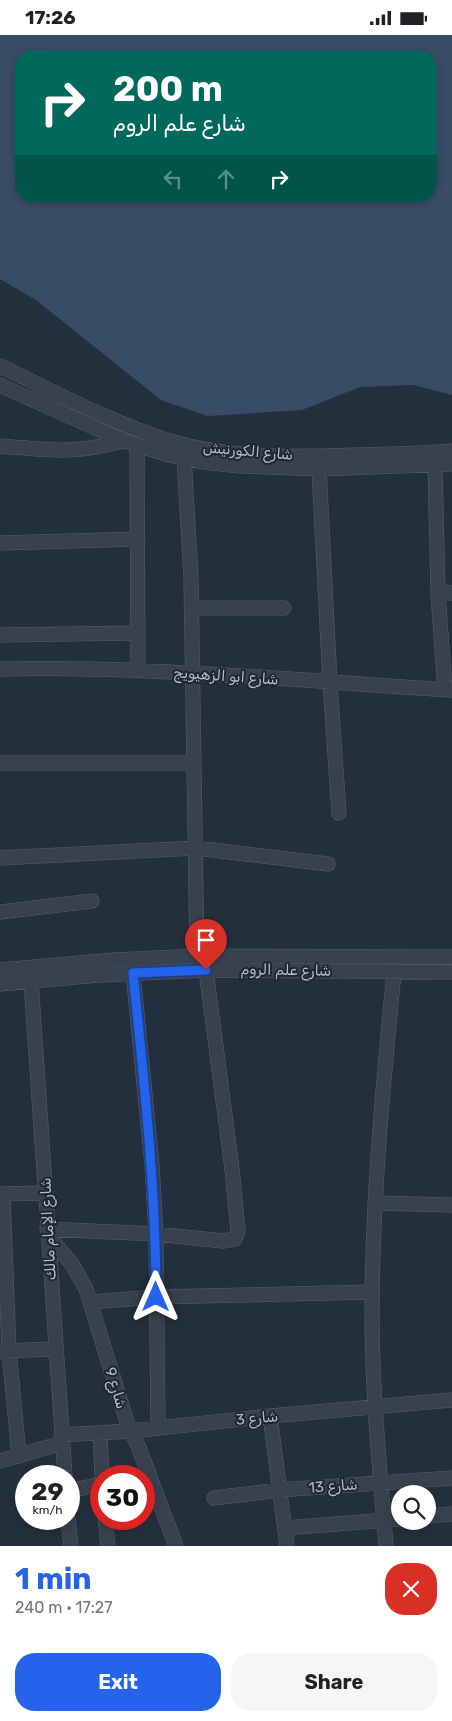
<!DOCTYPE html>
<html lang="en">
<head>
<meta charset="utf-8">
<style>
	body { margin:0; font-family:Rubik,Cairo,sans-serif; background:#f6f6f6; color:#202124; height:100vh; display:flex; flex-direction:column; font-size:19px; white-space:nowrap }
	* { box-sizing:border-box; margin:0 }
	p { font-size:16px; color:#757577 }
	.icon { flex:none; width:28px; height:28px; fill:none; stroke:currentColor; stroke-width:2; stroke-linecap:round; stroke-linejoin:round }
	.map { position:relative; height:1511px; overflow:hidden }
	.side { display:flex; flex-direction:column; background:#fff; flex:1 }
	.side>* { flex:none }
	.banner { position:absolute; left:15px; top:15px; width:422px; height:152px; border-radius:20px; box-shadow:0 2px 8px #0003; background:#00695c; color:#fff; overflow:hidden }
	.controls { position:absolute; left:391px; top:1450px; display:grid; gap:10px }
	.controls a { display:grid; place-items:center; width:45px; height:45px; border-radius:50%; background:#fff; box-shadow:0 2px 8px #0003; font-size:25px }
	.speed { position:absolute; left:15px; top:1430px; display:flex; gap:10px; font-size:25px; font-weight:700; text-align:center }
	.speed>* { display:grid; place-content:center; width:65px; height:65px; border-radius:50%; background:#fff; box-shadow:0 2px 8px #0003; line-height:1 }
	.speed small { font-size:12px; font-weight:400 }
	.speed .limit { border:8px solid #d22; background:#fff; color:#111 }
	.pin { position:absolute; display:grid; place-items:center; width:42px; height:42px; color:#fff; margin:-51px -21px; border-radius:50% 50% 50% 0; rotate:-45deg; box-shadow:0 0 5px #0007 }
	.pin .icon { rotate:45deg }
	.me { position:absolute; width:55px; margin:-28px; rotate:0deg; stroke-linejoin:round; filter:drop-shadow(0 0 4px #0008) }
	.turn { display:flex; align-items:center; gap:18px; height:105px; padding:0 15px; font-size:22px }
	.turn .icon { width:65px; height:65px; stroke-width:2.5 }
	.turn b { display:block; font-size:35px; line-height:42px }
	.lanes { display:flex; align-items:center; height:48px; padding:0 15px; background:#0003; justify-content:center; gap:25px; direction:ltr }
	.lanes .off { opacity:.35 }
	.round { display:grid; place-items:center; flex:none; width:52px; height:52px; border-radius:20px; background:#f6f6f6 }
	.head { display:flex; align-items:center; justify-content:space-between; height:85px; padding:0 15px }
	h1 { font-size:30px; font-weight:700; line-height:38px; color:#2563eb }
	.primary-button { display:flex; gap:10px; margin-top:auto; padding:10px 15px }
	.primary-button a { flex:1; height:58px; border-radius:20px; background:#2563eb; color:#fff; font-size:20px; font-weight:700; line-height:58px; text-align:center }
	.primary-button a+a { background:#f6f6f6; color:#202124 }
	.status { display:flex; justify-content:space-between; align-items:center; height:35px; padding:0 25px; background:#fff; direction:ltr }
	.status svg { height:14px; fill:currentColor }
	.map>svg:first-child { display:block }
</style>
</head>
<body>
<div class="status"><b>17:26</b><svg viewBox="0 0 49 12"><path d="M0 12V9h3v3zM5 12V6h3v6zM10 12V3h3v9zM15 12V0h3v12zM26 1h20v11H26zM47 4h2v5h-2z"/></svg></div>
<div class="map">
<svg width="452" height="1511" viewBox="0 0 452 1511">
	<rect width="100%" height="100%" fill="#242f3e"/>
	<!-- water -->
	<path fill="#394c67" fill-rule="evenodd" d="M0,0H452V360L414,350L360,352L302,375L208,381L161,365L36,265L0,244ZM21,21H431V161H21Z"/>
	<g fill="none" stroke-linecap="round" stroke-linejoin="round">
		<!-- minor casing -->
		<g stroke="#565f6c" stroke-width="15">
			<path id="minor" d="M0,331C57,358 113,389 173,407C232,424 297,422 358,420C389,419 421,419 452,416
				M0,350L124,406L169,420L203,427L240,431L319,434L452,429
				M0,411C19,412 39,415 58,415C81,416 102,411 124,406
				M137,411L138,635
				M184,423L191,542L197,921
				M435,430L438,558L445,655
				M319,434L330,648L339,778
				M0,508L138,504
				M438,558H452
				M191,573H284
				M0,600L138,598
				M0,634C151,631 301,646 452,655
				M0,728H193
				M0,823L196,813L328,829
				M0,877L92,866
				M0,935L114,925L197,921L452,922
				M133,938L152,1130L156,1199L158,1393
				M31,946L65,1441
				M0,949L99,940L206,935L452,937
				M0,1159L46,1158
				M3,1159L9,1316L19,1421
				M375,1168L452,1170
				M47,1194L156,1199L223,1206L235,1204L238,1196L232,1134L206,935
				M48,1201L72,1229L86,1254L127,1387L139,1413L176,1511
				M90,1267L156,1262L372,1257
				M1,1316L55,1314
				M270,1381L287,1511
				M100,1398L102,1441
				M61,1400L131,1396L270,1381L452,1365
				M0,1426L62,1408
				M134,1441L149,1438
				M69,1456L101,1449
				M214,1463L279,1455L452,1443
				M428,1481L452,1479
				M68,1484L71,1511
				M105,1484L108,1511
				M285,1493L400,1484
				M386,1511C380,1434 372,1358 372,1281C372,1165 383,1051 394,937"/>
		</g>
		<!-- minor -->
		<use href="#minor" stroke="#38414e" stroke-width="14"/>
	</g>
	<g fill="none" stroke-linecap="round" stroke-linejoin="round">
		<!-- route casing -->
		<g stroke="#184099" stroke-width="12">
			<path id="route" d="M156,1262C156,1154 144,1046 133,938L206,935"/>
		</g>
		<!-- route -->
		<use href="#route" stroke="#2563eb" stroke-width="9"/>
	</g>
	<g text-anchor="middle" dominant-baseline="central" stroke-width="4" stroke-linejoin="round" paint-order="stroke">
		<!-- street labels -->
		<g font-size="15" fill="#b4bcc9" stroke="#1d2633">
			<text transform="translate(248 416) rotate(5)">شارع الكورنيش</text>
			<text transform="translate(226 641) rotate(4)">شارع ابو الزهيويج</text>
			<text transform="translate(286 935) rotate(1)">شارع علم الروم</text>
			<text transform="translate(48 1194) rotate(-93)">شارع الإمام مالك</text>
			<text transform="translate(116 1353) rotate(73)">شارع 9</text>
			<text transform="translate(257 1383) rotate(-5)">شارع 3</text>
			<text transform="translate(333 1451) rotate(-4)">شارع 13</text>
		</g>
	</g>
</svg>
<div class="controls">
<a><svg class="icon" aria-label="search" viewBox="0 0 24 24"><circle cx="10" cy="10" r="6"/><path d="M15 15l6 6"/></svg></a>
</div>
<div class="speed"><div>29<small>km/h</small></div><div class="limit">30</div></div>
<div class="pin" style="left:206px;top:935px;background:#d93025"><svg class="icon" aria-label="arrive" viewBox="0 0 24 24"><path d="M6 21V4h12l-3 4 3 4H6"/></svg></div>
<svg class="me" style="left:156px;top:1262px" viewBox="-20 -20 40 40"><path d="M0-17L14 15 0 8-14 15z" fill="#2563eb" stroke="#fff" stroke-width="4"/></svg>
<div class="banner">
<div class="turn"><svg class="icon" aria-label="right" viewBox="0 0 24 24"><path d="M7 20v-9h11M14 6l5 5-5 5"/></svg><div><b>200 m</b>شارع علم الروم</div></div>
<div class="lanes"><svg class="icon off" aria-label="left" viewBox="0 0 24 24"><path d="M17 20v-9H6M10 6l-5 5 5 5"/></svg><svg class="icon off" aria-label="ahead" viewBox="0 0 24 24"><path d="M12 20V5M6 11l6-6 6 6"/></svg><svg class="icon" aria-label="right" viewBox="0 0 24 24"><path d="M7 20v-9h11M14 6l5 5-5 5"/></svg></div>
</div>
</div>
<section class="side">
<div class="head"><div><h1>1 min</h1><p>240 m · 17:27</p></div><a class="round" style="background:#d93025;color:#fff"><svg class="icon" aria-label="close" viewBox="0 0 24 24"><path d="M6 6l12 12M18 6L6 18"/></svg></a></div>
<div class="primary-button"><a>Exit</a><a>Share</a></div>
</section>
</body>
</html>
